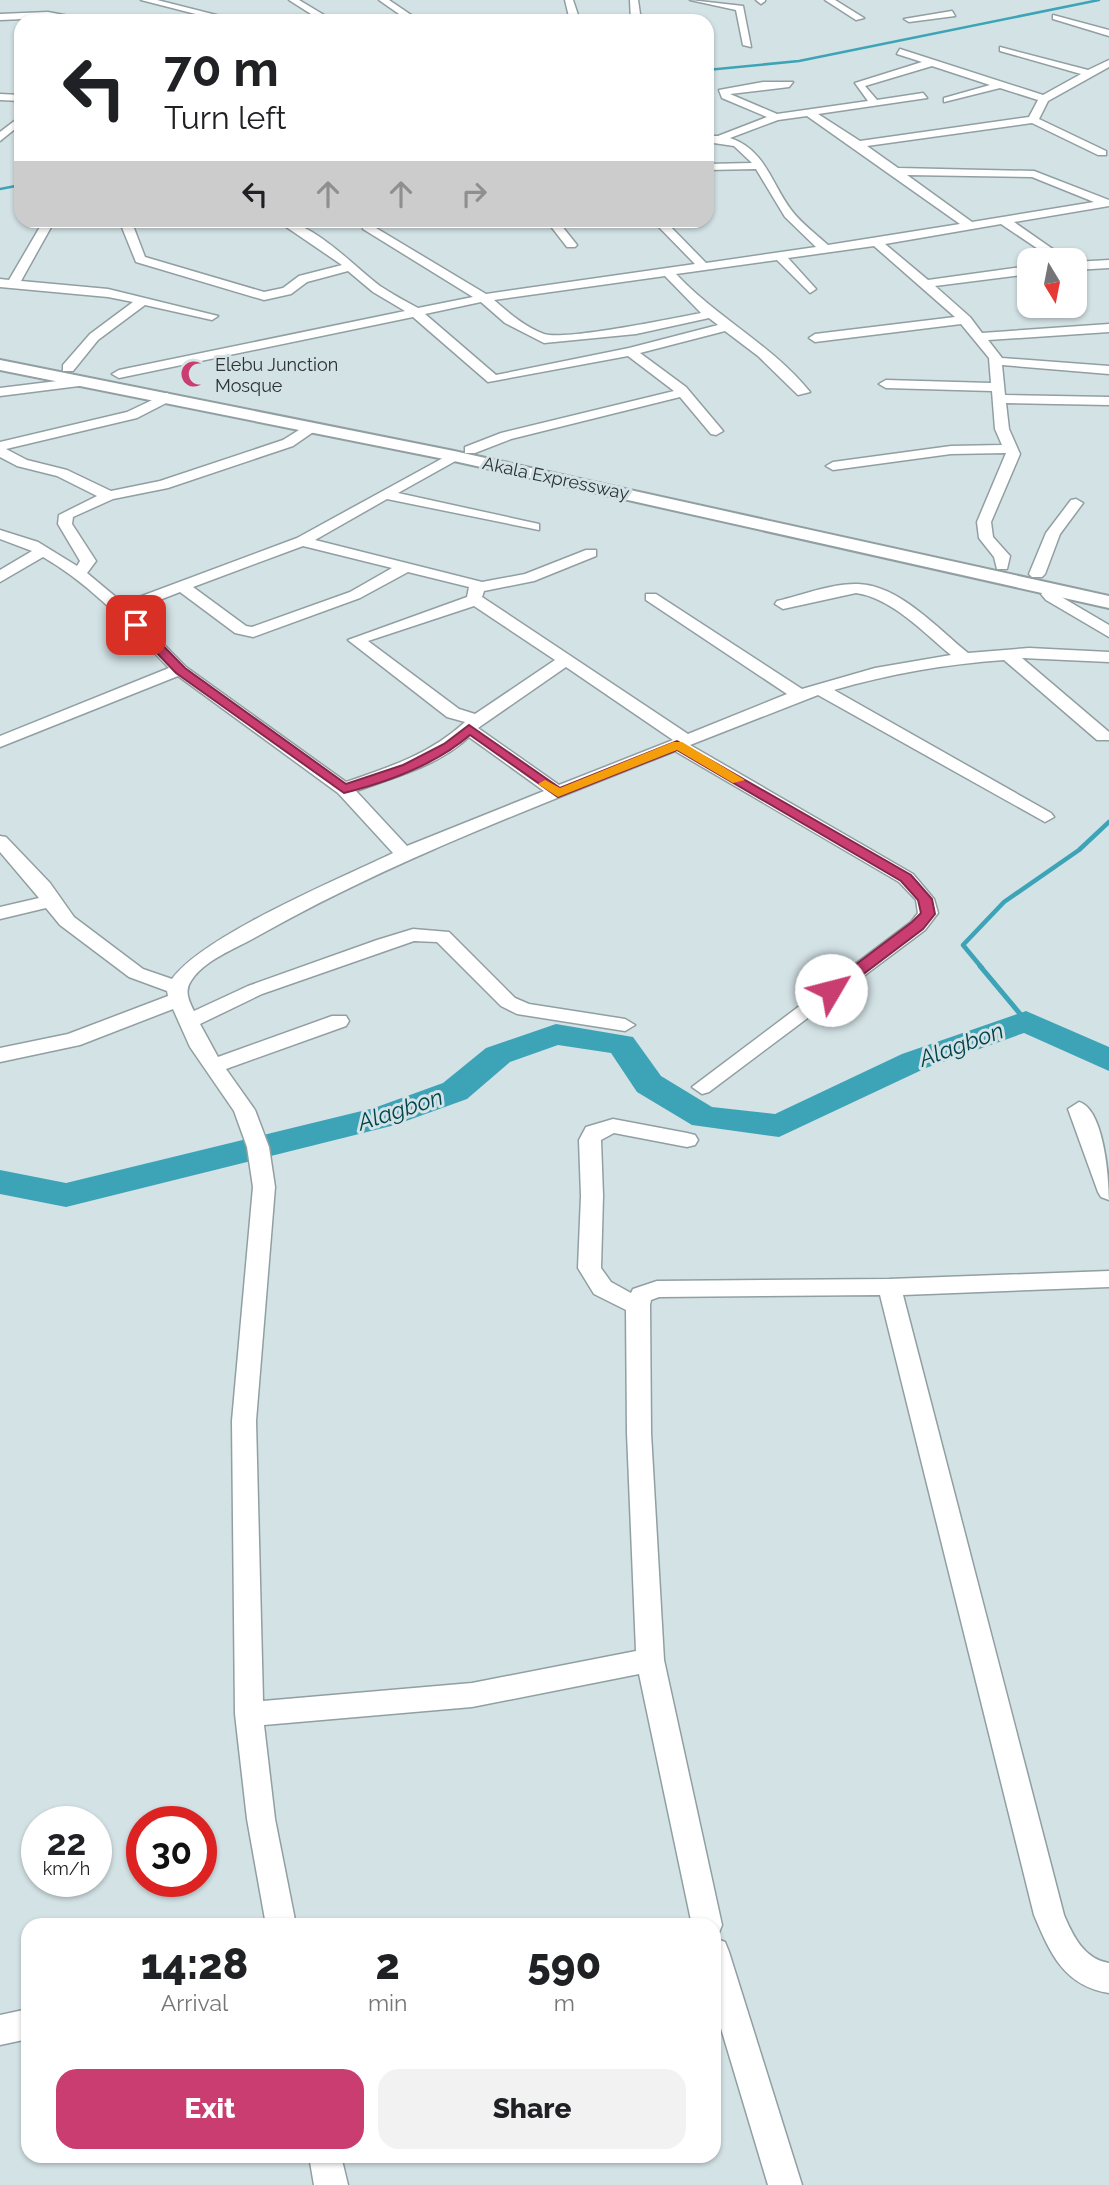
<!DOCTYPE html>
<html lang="en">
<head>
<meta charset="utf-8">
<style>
	body { margin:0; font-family:Raleway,sans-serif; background:#f2f2f2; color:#202124; height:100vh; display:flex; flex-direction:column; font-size:26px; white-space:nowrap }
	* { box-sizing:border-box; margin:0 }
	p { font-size:23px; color:#757577 }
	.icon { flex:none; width:38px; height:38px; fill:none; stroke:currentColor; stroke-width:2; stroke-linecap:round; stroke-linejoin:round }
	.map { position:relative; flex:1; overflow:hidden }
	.drawer { position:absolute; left:21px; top:1918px; width:700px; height:245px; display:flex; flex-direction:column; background:#fff; border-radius:21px; box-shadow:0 2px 5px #0004 }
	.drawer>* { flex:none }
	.hud { position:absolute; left:14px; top:14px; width:700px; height:214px; border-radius:21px; box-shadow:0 2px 5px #0004; background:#fff; color:#202124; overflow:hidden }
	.needle { width:46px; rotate:170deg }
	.buttons { position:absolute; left:1017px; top:248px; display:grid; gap:14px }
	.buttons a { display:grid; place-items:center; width:70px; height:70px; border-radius:14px; background:#fff; box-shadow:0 2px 5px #0004; font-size:35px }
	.speed { position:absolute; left:21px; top:1806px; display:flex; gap:14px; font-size:35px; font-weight:700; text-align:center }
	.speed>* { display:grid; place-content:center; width:91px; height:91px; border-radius:50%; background:#fff; box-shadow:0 2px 5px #0004; line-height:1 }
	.speed small { font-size:18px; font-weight:400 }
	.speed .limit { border:10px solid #d22; background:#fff; color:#111 }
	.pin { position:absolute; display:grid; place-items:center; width:60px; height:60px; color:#fff; margin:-30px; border-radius:14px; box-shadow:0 4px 10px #0006 }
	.me { position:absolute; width:77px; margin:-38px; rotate:53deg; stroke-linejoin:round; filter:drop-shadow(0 0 5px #0008) }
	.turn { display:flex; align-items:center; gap:24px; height:147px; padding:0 35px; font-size:32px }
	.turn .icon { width:91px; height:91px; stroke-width:2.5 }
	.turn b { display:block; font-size:49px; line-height:60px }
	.lanes { display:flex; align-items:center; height:66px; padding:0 35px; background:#0003; justify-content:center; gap:35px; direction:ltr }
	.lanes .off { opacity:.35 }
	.eta { display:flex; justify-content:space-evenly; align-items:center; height:119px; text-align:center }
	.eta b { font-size:42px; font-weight:800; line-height:49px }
	.button { display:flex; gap:14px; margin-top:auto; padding:14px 35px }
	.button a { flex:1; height:80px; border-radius:21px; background:#c93d71; color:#fff; font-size:28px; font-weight:800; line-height:80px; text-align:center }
	.button a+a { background:#f2f2f2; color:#202124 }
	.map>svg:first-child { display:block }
</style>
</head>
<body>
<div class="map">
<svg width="1109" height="2185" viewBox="0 0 1109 2185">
	<rect width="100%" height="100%" fill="#d3e2e5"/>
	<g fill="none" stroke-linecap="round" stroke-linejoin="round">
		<!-- stream-far2 -->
		<path stroke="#3da4b7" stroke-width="2.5" d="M707,70L799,61L1099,0
			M0,189L21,185"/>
		<!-- stream-far1 -->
		<path stroke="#3da4b7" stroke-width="4.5" d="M982,968L963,945L1004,902L1079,850L1109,822"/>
		<!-- stream -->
		<path stroke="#3da4b7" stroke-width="5" d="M980,966L1026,1021"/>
		<!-- river -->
		<path fill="#3da4b7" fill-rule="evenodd" d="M1026,1011L1109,1047V1071L1024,1033L926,1068L779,1137L692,1125L637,1092L611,1053L558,1045L510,1062L467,1099L395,1125L66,1207L0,1194V1170L66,1183L374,1108L443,1083L486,1048L556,1024L633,1037L661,1076L712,1107L775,1114L902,1054Z"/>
		<!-- minor casing -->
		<g stroke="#919fa2" stroke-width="3">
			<path id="minor" d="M141,0H157L240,21H223Z
				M289,0H299L334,21H322Z
				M379,0H389L420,21H409Z
				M565,0H573L580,21H570Z
				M630,0H638L641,21H631Z
				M690,0L743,6L751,47L743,45L736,10Z
				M756,0H765V1L761,4Z
				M825,0H835L864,18L856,20Z
				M952,11L955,16L909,22L904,19Z
				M48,12L95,21L48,18L0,20V14Z
				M1053,15L1109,30V36L1053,19Z
				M1000,47L1088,70L1109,60V67L1048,101L1039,119L1106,151V155H1098L1032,123L867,146L898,168L1034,171L1109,200V206L1014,222L1070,261H1056L1001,224L885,244L928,280L1029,266V274L935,286L970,317L982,333L1109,324V332L988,340L1002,358L1109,366V374L1002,365L1005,395L1109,397V405L1006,403L1009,429L1020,454L991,522L993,537L1010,556L1007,569H997L994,557L979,538L977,522L1006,453L951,454L833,470L826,466L833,462L951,446L1002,445L995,429L992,391L886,388L879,384L886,380L991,383L989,358L961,324L815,342L809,338L815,334L955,317L874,246L788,258L816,289L810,293L777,260L676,274C717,318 772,345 810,392L798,395L758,356L725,331L640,353L686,387L723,431L716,435L711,434L680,397L511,439L475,453H465V447L501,433L674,391L628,356L488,382L413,317L119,378L112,374L119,370L405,311L373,292L348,271L307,282L291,294L264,300L136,262L119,220L132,223L145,257L264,292L283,288L299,276L342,265L276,220C312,220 352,265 380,286C392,294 405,301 418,308L473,297L363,229V225H371L486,294L695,264L652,220H664L706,263L816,247L785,217L756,169L707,170V164L752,163L734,146L707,142V136H718L767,117L722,98L719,90L763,82H793L789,87L730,94L777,114L868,101L855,83L922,62L897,54L900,49L1043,95L1081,74L1000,51ZM932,66L990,85L944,98V102L1000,88L1038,100L1029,117L860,141L818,114L927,98L923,93L877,100L865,86ZM807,116L960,224L828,245C816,234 802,224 792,211C771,184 766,150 730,138L778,120ZM907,175L1032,177L1094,202L972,222ZM665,276L701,313C674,318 565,341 544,334C525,327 509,313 494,300ZM481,302L505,323L544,343L636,334L709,318L718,325L629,348L496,375L425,314Z
				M0,94L21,95V101L0,100Z
				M21,116V124L0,141V132Z
				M44,220H55L21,281L108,289L218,316L212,320L145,305L98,340L73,371H63V365L90,334L133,302L108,297L0,287V279L9,280Z
				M546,220H557L577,245L575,247H567Z
				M1109,260V268L1074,270V262Z
				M82,378L89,382L87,385L0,396V388Z
				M167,393L174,397L172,400L137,418L6,449L27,460L67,470L111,491L160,481L283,440L307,425L319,428L293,446L168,488L113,499L73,517L72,524L96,561L87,573L123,603L297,538L454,452L459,453V459L398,493L539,524V530L387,499L315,540L482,582L525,574L586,550H596V556L534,581L484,591L482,597L688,734L787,694L646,600V594H656L802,689L875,668L951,655C924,633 892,598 856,593L783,609L775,604L777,601C802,595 833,583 858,584C899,585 938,629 968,653L1029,648L1109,652V662L1022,658L1109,732V740H1097L1004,660C946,664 889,674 834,690L1051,813L1054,817L1045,822L818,695L690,745L913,874L934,899L938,913L925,930L709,1092L702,1094L692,1087L911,922L918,913L916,900L899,882L675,751C533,808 390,861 256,937C235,949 204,960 191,981C184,991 189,1001 194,1011L248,986L377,940L413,929L449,932L515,998L529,1004L625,1019L635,1025L625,1031L517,1014L501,1006L437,942L414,941L262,994L200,1024L218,1057L332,1016H346L349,1021L346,1026L226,1069L255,1110L269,1147L275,1187L256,1421L263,1701L472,1683L636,1651L627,1433L626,1310L594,1294L578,1268L581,1196L579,1140L586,1127L613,1119L687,1133L695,1135L698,1140L695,1145L687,1147L614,1133L601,1140L603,1196L601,1268L611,1282L631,1293L633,1289L657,1281L889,1279L1109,1271V1287L903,1295L1064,1915C1073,1936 1084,1959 1109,1963V1993C1064,1986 1050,1953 1034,1915L880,1295L659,1297L651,1300L650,1305L651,1433L664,1660L722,1925L718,1935L714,1936V1925H692L639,1674L472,1707L264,1725L275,1819L296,1925H266L247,1819L235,1714L232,1421L253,1187L247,1147L234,1111L190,1047L173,1009L80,1045L0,1062V1048L68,1034L168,996L167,991L129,977L60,925L46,908L0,919V907L39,898L0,852V836L6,837L50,883L74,917L143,969L172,979C204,935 339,879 393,853L338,793L178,676L0,747V736L169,668C130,628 92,585 43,557L0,582V570L32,551L0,539V530L38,542L77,566L80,561L58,524L59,515L97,496L57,476L17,466L0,457V442L127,412ZM303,546L392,568L350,592L252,627L246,626L193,587ZM408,572L469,587L467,597L348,640L447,717L465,722C430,754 390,767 346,782L186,667L131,611L180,592L235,633L253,637L360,598ZM474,606L555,660L475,714L459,709L368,641ZM566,667L673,740L559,785L478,728ZM469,737L544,791L407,846L356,791C395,777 438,766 469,737Z
				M1076,499L1083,503L1060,534L1045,574L1042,577H1032L1029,574L1046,533L1071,500Z
				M1054,586L1062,591L1058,595L1109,625V637L1046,600L1041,594Z
				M1079,1102C1104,1109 1109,1178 1109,1200L1101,1197L1098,1192L1068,1109Z
				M714,1938L725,1942L729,1952L802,2185H768L714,2005Z
				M28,2009V2039L0,2045V2015Z
				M309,2156H341L348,2185H314Z"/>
		</g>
		<!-- major casing -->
		<g stroke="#919fa2" stroke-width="4">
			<path id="major" d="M0,360L454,451L1109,596V608L454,461L0,370Z"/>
		</g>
		<!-- minor -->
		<use href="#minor" fill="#fff" fill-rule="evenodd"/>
		<!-- major -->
		<use href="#major" fill="#fff" fill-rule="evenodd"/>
	</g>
	<!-- route -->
	<path fill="#c93d71" stroke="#832849" stroke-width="2" d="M132,622H140L185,668L346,784L403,765L444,744L469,725L560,788L677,741L911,875L932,899L935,914L923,929L837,994H826V987L912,922L921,913L918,900L901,881L677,750L558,797L470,735C435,765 388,782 344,793L176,673L132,627Z"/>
	<!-- slow -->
	<path fill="#f59e0b" d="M673,742H682L745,780L733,783L677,750L558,797L538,784L545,780L560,788Z"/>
	<!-- icons -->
	<defs>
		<g id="mosque-bare" transform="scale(2.1)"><path d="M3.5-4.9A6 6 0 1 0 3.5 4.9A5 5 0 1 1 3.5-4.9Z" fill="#c93d71" stroke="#d3e2e5" stroke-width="2.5" paint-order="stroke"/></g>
	</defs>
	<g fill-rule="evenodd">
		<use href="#mosque-bare" x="194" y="374"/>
	</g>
	<g text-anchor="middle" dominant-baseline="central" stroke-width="6" stroke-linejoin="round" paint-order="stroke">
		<!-- far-poi labels -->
		<g font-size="18" fill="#2c3233" stroke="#d3e2e5" text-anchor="start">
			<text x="215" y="364">Elebu Junction<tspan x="215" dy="21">Mosque</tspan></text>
		</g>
		<!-- far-street labels -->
		<g font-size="18" fill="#2c3233" stroke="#d3e2e5">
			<text transform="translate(556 478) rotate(12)">Akala Expressway</text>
		</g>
		<!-- water labels -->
		<g font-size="23" font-style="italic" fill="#02434d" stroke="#d3e2e5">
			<text transform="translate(961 1044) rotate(-20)">Alagbon</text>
			<text transform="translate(400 1109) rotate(-18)">Alagbon</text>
		</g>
	</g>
</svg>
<div class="buttons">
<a><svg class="needle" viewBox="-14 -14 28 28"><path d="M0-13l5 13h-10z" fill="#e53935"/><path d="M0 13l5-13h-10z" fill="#757577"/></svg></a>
</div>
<div class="speed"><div>22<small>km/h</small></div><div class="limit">30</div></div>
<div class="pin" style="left:136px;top:625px;background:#d93025"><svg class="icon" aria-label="arrive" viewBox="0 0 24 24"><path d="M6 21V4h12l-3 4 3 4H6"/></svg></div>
<svg class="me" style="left:831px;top:990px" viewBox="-20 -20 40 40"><circle r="19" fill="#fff"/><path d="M0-13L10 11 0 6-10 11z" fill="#c93d71"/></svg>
<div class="hud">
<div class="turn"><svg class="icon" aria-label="left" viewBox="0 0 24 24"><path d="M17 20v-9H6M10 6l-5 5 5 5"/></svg><div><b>70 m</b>Turn left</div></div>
<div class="lanes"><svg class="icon" aria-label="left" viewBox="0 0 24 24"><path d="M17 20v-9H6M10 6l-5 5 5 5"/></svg><svg class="icon off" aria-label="ahead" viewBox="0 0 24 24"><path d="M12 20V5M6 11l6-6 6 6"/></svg><svg class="icon off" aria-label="ahead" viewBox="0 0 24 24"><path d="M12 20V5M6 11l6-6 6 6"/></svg><svg class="icon off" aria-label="right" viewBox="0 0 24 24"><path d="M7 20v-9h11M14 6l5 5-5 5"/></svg></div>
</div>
<section class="drawer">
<div class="eta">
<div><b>14:28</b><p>Arrival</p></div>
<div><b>2</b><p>min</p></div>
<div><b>590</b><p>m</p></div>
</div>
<div class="button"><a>Exit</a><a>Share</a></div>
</section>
</div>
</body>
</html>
